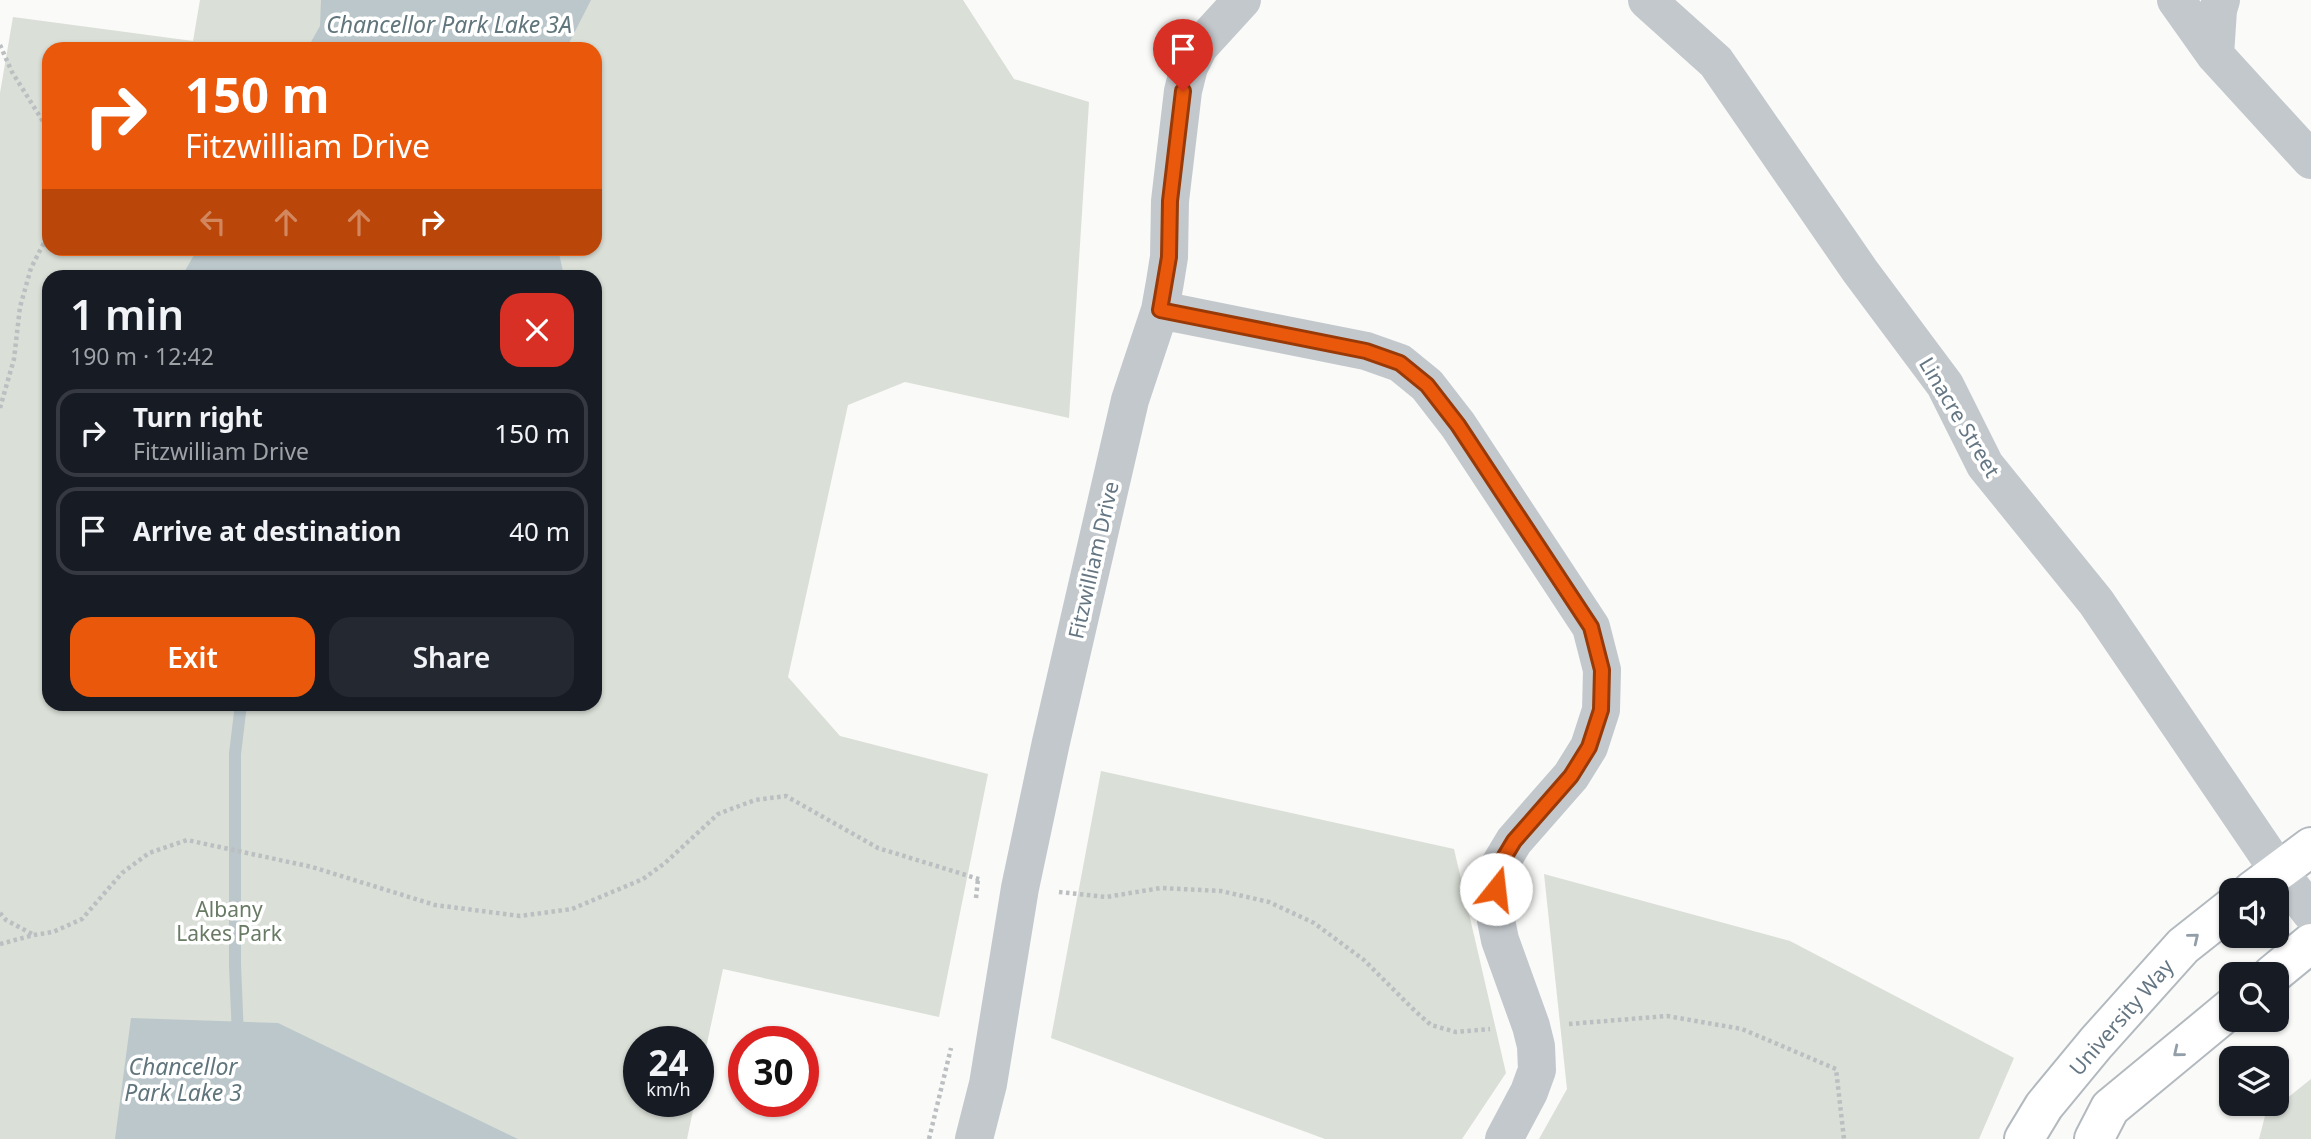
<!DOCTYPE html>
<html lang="en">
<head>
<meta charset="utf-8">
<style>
	body { margin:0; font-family:"Noto Sans",sans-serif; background:#242831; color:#f1f3f6; height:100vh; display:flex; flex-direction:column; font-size:26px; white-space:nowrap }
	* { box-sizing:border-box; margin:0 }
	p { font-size:23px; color:#9ea1a6 }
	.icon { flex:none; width:38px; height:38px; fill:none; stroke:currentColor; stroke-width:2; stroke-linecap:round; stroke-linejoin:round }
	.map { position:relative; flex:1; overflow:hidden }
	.side { position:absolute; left:42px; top:270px; width:560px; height:441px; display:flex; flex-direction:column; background:#171b24; border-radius:21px; box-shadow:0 2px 5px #0004 }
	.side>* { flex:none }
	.guide { position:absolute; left:42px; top:42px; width:560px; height:214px; border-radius:21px; box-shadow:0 2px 5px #0004; background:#ea580c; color:#fff; overflow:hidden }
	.tools { position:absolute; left:2219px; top:878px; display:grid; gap:14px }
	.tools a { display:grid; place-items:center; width:70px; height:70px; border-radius:14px; background:#171b24; box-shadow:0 2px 5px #0004; font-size:35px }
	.speed { position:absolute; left:623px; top:1026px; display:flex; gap:14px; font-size:35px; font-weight:700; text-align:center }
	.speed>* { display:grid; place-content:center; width:91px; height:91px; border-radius:50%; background:#171b24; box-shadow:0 2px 5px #0004; line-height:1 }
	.speed small { font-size:18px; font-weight:400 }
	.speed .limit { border:10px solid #d22; background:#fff; color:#111 }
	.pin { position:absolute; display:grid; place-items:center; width:60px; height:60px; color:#fff; margin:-72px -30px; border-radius:50% 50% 50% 0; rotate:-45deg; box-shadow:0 0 7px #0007 }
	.pin .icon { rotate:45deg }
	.me { position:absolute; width:77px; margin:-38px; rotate:16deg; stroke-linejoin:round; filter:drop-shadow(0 0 5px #0008) }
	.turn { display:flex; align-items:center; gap:24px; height:147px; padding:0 28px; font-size:32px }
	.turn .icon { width:91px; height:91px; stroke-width:2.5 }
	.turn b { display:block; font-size:49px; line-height:60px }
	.lanes { display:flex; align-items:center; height:66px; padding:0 28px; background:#0003; justify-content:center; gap:35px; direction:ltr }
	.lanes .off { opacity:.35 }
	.round { display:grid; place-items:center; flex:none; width:74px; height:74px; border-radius:21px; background:#242831 }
	.summary { display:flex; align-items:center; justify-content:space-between; height:119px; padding:0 28px }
	h1 { font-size:42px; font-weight:600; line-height:52px }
	.button { display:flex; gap:14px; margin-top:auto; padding:14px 28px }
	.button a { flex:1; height:80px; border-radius:21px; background:#ea580c; color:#fff; font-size:28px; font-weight:600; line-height:80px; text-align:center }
	.button a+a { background:#242831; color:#f1f3f6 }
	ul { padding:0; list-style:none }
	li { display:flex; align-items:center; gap:21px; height:88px; margin:0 14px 10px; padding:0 14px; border:4px solid #363941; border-radius:21px }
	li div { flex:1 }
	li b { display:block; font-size:26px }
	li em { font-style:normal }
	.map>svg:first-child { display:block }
</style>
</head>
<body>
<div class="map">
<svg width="2311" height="1139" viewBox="0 0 2311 1139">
	<rect width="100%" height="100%" fill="#fafaf8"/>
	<!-- green -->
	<path fill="#dadfd7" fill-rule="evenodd" d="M200,0H963L1014,79L1089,102L1069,418L905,382L848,405L788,677L840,736L988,774L939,1017L723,969L698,1085V1041H639V1101H695L687,1139H0V93L13,17L193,41ZM49,49H595V248H49ZM49,276H595V704H49Z
		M1101,771L1454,849L1506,1073L1462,1139H1325L1051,1038Z
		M1544,874L1790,941L2014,1058L1979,1139H1539L1567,1089Z
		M2311,1079V1139H2259L2265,1116Z"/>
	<!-- water -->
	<path fill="#bbc7cb" d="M321,0H591L566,49H307L320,26Z
		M198,248L558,249L564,276H182Z
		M131,1018L278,1023L518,1139H115Z"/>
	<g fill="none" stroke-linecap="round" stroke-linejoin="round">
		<!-- stream -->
		<path stroke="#bbc7cb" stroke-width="12" d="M238,1037L235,965V754L241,704"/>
		<!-- secondary casing -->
		<g stroke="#b3babf" stroke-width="42">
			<path id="secondary" d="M2252,891L2311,847
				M2272,975L2311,943
				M2024,1139L2044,1106L2096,1043L2183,946L2231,908
				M2094,1139L2110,1108L2231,1008"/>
		</g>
		<!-- path -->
		<path stroke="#bbbfc2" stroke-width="4.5" stroke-dasharray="3.5 3.5" stroke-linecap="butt" d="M0,45L12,72L49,131
			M0,408L14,359L20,307L31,268L49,233
			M1059,892L1106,897L1161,888L1221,891L1269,902L1314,923L1364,960L1415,1011L1431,1025L1456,1032L1490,1029
			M976,898L978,879
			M0,913L6,920L34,935
			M0,944L34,935L53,932L82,919L122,873L149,853L187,840L312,867L435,905L520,916L572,909L643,879L665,863L718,814L755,800L786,796L878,848L982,880
			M1569,1024L1667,1016L1742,1029L1836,1069L1844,1139
			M929,1139L951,1048"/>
		<!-- street -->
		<path stroke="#c3c8cc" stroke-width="38" d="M1647,0L1716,62L1860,271L1945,385L1985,465L2096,602L2278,870L2311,913
			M2176,0L2215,55L2311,160
			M2215,55L2218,10L2221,0
			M1160,310L1366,351L1400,363L1427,385L1458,425L1591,627L1602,670L1601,710L1589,747L1571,776L1514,841L1499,866L1496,889V920L1500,940L1531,1026L1536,1046L1537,1070L1529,1092L1504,1139
			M974,1139L988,1084L1020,888L1051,742L1130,400L1160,310L1165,282L1169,257L1170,201L1183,91L1189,67L1199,47L1242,0"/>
		<!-- secondary -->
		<use href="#secondary" stroke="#fff" stroke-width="38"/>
	</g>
	<!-- one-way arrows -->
	<defs><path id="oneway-chevron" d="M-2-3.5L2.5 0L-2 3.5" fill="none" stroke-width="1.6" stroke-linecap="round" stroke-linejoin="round" transform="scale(1.75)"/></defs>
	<g stroke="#939fa8">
		<use href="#oneway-chevron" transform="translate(2194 938) rotate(-39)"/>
		<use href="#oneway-chevron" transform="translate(2178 1052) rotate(141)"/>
	</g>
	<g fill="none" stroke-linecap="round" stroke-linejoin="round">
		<!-- route casing -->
		<g stroke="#983908" stroke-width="18">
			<path id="route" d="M1183,91L1170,201L1169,257L1160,310L1366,351L1400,363L1427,385L1458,425L1591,627L1602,670L1601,710L1589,747L1571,776L1514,841L1499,866L1496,889"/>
		</g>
		<!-- route -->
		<use href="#route" stroke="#ea580c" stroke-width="12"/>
	</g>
	<g text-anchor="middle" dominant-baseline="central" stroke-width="7" stroke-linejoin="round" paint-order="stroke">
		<!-- street labels -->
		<g font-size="21" fill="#657683" stroke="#fff">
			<text transform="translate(1960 417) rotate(59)">Linacre Street</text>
			<text transform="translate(1093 560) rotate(-77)">Fitzwilliam Drive</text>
			<text transform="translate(2121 1017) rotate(-49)">University Way</text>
		</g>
		<!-- park labels -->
		<g font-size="21" fill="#687a64" stroke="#fff">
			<text x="229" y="909">Albany<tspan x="229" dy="24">Lakes Park</tspan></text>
		</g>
		<!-- water labels -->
		<g font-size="23" font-style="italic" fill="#60757c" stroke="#fff">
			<text x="449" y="24">Chancellor Park Lake 3A</text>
			<text x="183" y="1066">Chancellor<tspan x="183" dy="26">Park Lake 3</tspan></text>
		</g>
	</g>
</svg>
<div class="tools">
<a><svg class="icon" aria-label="sound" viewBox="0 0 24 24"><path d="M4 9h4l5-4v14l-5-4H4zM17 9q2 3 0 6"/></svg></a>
<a><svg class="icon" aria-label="search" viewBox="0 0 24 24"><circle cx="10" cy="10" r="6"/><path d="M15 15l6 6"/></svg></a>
<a><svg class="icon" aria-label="layers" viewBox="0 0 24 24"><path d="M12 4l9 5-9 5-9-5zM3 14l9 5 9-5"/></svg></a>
</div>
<div class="speed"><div>24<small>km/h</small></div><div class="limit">30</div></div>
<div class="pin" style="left:1183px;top:91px;background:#d93025"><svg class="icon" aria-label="arrive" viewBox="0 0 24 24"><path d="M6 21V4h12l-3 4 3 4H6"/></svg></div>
<svg class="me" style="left:1496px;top:889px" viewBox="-20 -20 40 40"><circle r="19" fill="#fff"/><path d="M0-13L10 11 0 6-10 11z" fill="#ea580c"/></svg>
<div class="guide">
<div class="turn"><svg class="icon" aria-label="right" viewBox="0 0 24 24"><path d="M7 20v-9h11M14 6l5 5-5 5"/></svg><div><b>150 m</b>Fitzwilliam Drive</div></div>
<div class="lanes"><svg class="icon off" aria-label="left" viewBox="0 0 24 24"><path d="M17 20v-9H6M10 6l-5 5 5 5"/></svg><svg class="icon off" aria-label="ahead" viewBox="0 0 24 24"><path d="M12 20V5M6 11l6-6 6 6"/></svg><svg class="icon off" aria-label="ahead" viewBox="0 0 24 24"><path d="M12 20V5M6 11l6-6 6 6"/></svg><svg class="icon" aria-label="right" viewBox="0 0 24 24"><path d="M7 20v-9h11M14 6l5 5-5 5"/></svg></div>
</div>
<section class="side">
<div class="summary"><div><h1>1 min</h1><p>190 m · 12:42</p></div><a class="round" style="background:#d93025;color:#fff"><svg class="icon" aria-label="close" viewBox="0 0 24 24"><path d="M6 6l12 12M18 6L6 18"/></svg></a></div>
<ul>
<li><svg class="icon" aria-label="right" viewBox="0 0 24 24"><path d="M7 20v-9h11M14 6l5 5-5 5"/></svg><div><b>Turn right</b><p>Fitzwilliam Drive</p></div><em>150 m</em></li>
<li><svg class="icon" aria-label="arrive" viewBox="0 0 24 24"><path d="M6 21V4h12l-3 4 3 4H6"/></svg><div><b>Arrive at destination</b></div><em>40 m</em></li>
</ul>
<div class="button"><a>Exit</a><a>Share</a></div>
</section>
</div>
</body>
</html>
